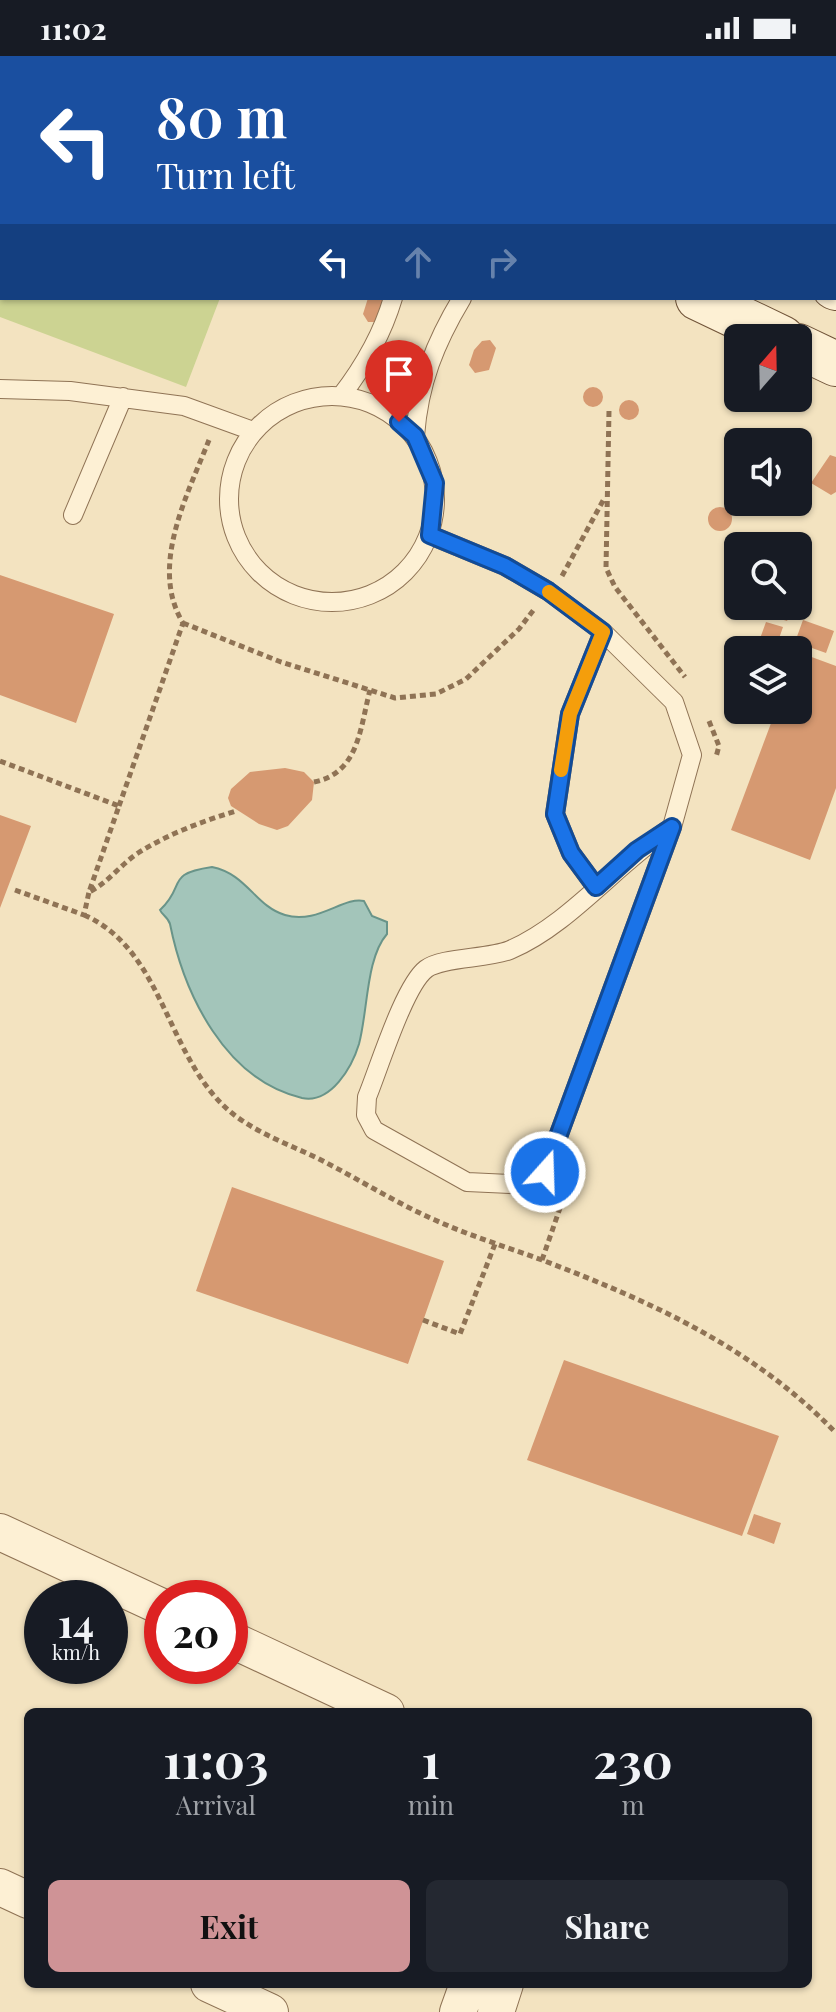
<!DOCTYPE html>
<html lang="en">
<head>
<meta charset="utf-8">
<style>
	body { margin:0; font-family:"Playfair Display",serif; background:#242831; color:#f1f3f6; height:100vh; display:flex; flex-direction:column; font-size:30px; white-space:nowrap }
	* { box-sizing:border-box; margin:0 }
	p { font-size:26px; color:#9ea1a6 }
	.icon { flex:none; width:44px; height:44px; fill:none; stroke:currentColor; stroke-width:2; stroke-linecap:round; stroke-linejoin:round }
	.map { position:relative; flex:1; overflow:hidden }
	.side { position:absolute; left:24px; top:1652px; width:788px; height:280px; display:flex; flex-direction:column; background:#171b24; border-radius:12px; box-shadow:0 2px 6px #0004 }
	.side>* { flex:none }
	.top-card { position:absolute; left:0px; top:0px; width:836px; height:244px; box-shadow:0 2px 6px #0004; background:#1a4fa0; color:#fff; overflow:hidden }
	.needle { width:52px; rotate:20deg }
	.buttons { position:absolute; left:724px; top:268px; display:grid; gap:16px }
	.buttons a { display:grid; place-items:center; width:88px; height:88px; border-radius:12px; background:#171b24; box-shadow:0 2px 6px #0004; font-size:40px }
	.speed { position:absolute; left:24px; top:1524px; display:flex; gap:16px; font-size:40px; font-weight:700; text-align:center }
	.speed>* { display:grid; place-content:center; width:104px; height:104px; border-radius:50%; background:#171b24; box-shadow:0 2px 6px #0004; line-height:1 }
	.speed small { font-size:20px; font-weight:400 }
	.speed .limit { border:12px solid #d22; background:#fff; color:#111 }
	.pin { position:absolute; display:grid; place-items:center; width:68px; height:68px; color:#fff; margin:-82px -34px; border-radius:50% 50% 50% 0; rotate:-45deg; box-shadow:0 0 8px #0007 }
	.pin .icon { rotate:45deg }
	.me { position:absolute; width:88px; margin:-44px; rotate:20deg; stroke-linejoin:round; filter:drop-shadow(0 0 6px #0008) }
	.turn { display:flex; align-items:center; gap:28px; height:168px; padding:0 24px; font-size:36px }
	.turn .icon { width:104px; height:104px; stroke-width:2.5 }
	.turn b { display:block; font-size:56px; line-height:68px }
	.lanes { display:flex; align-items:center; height:76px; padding:0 24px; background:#0003; justify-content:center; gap:40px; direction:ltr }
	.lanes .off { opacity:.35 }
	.eta { display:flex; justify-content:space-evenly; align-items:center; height:136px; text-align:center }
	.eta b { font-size:48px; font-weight:700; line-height:56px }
	.action { display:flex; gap:16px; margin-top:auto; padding:16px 24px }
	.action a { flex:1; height:92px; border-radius:12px; background:#cf9396; color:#111; font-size:32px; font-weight:700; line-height:92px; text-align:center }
	.action a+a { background:#242831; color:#f1f3f6 }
	.status { display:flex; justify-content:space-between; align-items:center; height:56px; padding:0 40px; background:#171b24; direction:ltr }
	.status svg { height:22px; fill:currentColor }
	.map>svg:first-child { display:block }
</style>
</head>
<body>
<div class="status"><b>11:02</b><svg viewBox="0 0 49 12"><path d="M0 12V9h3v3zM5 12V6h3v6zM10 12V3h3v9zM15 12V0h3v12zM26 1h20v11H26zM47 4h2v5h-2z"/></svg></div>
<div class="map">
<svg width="836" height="1956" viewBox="0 0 836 1956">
	<rect width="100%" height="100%" fill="#f3e3c0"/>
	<!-- green -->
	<path fill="#ccd392" d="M0,125L2,242H220L186,331L0,261Z"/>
	<!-- water -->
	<path fill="#a3c5ba" stroke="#699489" stroke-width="2" d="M212,811C247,818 255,850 285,859C317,869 344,840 364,845L372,860L387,866V878C366,902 368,954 359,988C352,1011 331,1048 302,1042C225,1024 184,938 170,868C168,861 162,859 160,854C187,829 164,818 212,811Z"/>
	<!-- building -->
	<path fill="#d69971" d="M368,242H389L375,266H368L363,258Z
		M490,284L496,292L489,314L475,317L469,309L474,294L482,285Z
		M583 341a10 10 0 1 1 20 0a10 10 0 1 1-20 0Z
		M619 354a10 10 0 1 1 20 0a10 10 0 1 1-20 0Z
		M830,399L836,401V436L831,439L811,427Z
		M708 463a12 12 0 1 1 24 0a12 12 0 1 1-24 0Z
		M0,519L114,558L76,667L0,639Z
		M772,550H794L787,565L774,561L770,557Z
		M803,564L834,575L826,597L795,586Z
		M766,566L783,571L775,594L757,591Z
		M798,596L836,610V732L810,804L731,774L776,654H798Z
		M285,712L304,716L314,726L312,744L288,770L277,774L259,768L231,750L228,742L231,733L250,716Z
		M0,759L31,770L0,852Z
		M232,1131L444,1205L408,1308L196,1235Z
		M564,1304L779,1380L742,1480L527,1404Z
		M754,1458L781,1467L774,1488L747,1478Z"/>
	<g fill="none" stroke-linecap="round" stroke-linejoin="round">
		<!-- service casing -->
		<g stroke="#8f7355" stroke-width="20">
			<path id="service" d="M828,2V0
				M834,36L836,37
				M834,155L836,150
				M0,333L70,335L184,350L253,375
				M341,340C365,309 382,279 393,242
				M229 443a103 103 0 1 1 206 0a103 103 0 1 1-206 0Z
				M415,380C419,327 435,287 462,242
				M73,459L123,341
				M430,479L505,510L548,535L603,576L674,646L692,699L672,771L545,1116L530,1129L467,1126L374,1074L366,1059L367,1041C379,1012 404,930 426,913C442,901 488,903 510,894C569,869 617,807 672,771
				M596,831L571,797L555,758L570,658L603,576"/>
		</g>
		<!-- minor casing -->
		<g stroke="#8f7355" stroke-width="38">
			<path id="minor" d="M447,2V0
				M0,1476L162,1551
				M230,1583L386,1656
				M0,1831L28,1844
				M209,1928L270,1956
				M458,1956L468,1928
				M496,1956L505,1928"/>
		</g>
		<!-- secondary casing -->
		<g stroke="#715439" stroke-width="46">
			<path id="secondary" d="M195,0L199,2
				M357,0L362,2
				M834,231L836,232
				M698,242L782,282
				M798,290L836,308"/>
		</g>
		<!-- path -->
		<path stroke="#8f7355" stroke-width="5" stroke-dasharray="6 4" stroke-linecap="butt" d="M609,355L606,512L615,531L685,621
			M562,520L605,441
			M183,567L281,606L395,642L436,638L466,623L519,573L535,552
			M709,665L719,690L716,701
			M0,705L119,750L89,836C109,826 120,809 138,797C168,778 203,765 236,755
			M314,726C359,717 360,672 370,634
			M119,750L183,567C149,511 187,440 209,384
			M15,834L84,859L89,836
			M84,859C167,895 166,1009 237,1061C262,1079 290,1089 317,1102C357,1122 394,1146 435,1164C470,1180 507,1191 542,1204C652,1246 754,1292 836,1377
			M542,1204L569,1126
			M423,1264L460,1278L495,1188"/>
		<!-- service -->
		<use href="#service" stroke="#fdf0d4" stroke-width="18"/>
		<!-- minor -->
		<use href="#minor" stroke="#fdf0d4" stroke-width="36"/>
		<!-- secondary -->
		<use href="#secondary" stroke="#fdf0d4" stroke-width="44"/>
	</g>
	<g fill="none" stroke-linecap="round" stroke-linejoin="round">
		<!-- route casing -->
		<g stroke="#114b97" stroke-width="20">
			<path id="route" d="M399,366L415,380L435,427L430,479L505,510L548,535L603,576L570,658L555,758L571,797L596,831L637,794L672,771L545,1116"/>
		</g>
		<!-- route -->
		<use href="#route" stroke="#1a73e8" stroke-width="14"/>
		<!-- slow -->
		<path stroke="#f59e0b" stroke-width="14" d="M549,536L603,576L570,658L561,714"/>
	</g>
</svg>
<div class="buttons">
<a><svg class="needle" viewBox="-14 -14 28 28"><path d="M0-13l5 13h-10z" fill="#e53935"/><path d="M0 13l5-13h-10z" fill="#9ea1a6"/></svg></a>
<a><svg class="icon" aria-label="sound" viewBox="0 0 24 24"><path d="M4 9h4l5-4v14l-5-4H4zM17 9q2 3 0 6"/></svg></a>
<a><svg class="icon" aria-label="search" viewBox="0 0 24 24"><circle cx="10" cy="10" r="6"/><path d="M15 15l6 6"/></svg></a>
<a><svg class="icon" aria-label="layers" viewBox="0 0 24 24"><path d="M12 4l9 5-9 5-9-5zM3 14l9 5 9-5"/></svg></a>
</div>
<div class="speed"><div>14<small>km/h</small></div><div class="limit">20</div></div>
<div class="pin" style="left:399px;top:366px;background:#d93025"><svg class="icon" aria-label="arrive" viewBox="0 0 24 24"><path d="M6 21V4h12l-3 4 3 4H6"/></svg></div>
<svg class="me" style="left:545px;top:1116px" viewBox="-20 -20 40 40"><circle r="17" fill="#1a73e8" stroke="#fff" stroke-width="3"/><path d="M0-11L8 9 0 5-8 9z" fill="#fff"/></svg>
<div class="top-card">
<div class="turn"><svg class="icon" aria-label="left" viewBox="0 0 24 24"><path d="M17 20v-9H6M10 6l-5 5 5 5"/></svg><div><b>80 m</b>Turn left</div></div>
<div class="lanes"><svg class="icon" aria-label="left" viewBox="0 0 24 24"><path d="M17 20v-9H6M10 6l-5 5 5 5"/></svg><svg class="icon off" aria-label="ahead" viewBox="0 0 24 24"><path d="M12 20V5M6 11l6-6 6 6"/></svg><svg class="icon off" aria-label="right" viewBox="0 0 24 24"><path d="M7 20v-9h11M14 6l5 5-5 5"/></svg></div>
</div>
<section class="side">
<div class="eta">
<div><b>11:03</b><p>Arrival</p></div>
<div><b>1</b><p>min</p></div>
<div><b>230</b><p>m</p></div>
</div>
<div class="action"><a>Exit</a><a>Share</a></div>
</section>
</div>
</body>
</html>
